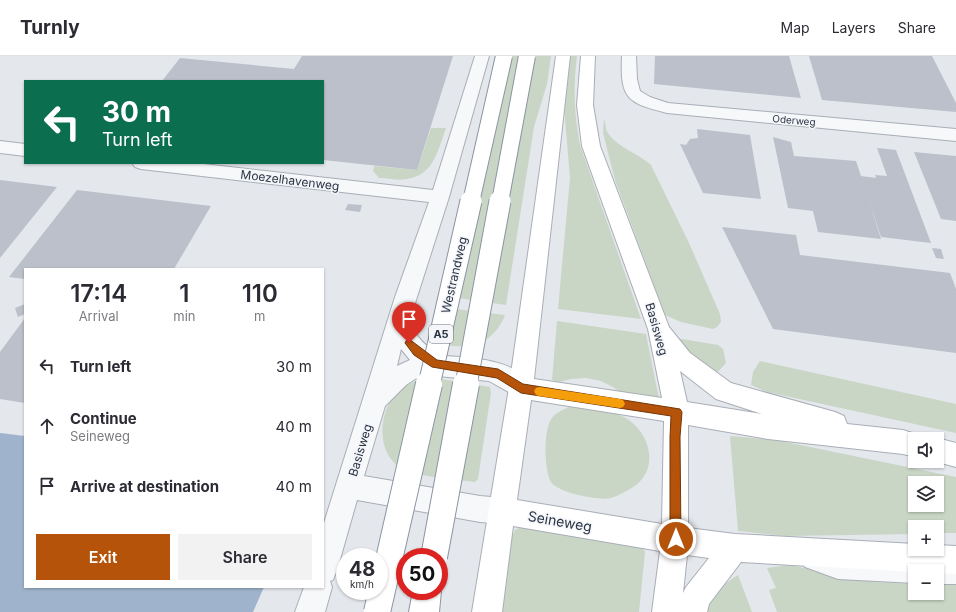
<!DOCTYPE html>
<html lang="en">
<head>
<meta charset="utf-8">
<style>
	body { margin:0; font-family:Inter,sans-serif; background:#f2f2f3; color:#2b2b33; height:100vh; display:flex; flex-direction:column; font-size:15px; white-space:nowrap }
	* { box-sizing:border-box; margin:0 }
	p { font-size:13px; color:#7c7c81 }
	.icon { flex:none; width:22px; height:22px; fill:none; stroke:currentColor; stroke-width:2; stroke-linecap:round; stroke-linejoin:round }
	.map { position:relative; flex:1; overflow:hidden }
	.details { position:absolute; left:24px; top:212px; width:300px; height:320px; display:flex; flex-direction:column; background:#fff; border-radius:0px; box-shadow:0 1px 3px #0004 }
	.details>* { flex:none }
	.banner { position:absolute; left:24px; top:24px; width:300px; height:84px; border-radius:0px; box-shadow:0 1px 3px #0004; background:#0b6e4f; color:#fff; overflow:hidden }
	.fabs { position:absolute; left:908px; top:376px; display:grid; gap:8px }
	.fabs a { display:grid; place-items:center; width:36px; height:36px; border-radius:0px; background:#fff; box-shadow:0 1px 3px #0004; font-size:20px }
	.speed { position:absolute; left:336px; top:492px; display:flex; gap:8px; font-size:20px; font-weight:700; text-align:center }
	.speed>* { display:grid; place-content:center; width:52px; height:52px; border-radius:50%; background:#fff; box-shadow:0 1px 3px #0004; line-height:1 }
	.speed small { font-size:10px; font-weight:400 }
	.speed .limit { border:6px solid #d22; background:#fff; color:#111 }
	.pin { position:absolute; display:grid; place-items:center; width:34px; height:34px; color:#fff; margin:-41px -17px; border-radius:50% 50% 50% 0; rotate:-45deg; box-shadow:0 0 4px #0007 }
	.pin .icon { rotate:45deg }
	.me { position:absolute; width:44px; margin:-22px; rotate:0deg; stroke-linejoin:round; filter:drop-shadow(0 0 3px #0008) }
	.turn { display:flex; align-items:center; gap:14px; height:84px; padding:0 12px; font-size:18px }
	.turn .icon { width:52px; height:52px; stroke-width:2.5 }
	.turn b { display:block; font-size:28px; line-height:34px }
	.eta { display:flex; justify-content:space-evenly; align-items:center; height:68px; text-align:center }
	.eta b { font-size:24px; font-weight:600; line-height:28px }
	.button { display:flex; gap:8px; margin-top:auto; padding:8px 12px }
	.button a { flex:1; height:46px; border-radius:0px; background:#b45309; color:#fff; font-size:16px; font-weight:600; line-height:46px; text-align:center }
	.button a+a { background:#f2f2f3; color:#2b2b33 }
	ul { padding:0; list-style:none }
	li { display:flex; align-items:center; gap:12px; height:60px; padding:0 12px }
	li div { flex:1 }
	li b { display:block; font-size:15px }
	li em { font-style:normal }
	header { display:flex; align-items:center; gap:24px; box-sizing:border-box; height:56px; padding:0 20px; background:#fff; border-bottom:1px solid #e1e1e2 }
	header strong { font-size:19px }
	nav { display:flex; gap:22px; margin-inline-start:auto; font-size:14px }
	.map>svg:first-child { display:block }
</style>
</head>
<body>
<header>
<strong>Turnly</strong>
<nav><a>Map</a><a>Layers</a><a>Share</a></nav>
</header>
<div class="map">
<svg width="956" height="556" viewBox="0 0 956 556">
	<rect width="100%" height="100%" fill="#e4e7ec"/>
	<!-- green -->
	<path fill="#c9d6c5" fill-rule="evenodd" d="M509,0H551L547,28L534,71L506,249L458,242Z
		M567,0H577C573,33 574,56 580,89L641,263L558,253L570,122L563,39Z
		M604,63C606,67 605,73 608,77C618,92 638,97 651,109L689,187L720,258L721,266L717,271L713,273L681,266L665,259L615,124L603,77Z
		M431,72H446C438,94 434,119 407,123C399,125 388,122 379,122L373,115L374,110L417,114Z
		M455,253L505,259C495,285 473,294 447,289Z
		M557,265L646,278L659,343L624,339L613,331L601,325L586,322L571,323L559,326L552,324Z
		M676,282L718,289L723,293L726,307L715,319L701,310Z
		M760,305L956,348V377L767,336L751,329L753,316Z
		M429,321L490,331L491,337L478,423L475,426C453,423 420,422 400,411C374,396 379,349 401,333C409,327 420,323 429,321Z
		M569,351C585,352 603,352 617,358C649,369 664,414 630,433C624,436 618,440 611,442C600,445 558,437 551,426C544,414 543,373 552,362C556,356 563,354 569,351Z
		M730,380L776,384L956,421V477H937V471H915V478L785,480L738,475ZM915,427H937V449H915Z
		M522,470L643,492L645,496L639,556H502L510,484L515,474Z
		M789,509L875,526L915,528V537H937V528L956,529V556H777L769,534L776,532L767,512Z
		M738,519L752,556H704C711,539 723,528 738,519Z"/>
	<!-- water -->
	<path fill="#9fb4cc" d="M0,377L25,380V531H264L253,556H0Z"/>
	<!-- building -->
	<path fill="#bbc0ca" d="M302,0H453L417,114L323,104V25H162L180,2L294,13Z
		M655,0H789L801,42L654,28Z
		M809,0H932L956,47V56L822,44Z
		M697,73L750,79L761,143L703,137L680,88L686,89L690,83L698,82Z
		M773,81L791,86L794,100L856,105L861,120L876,122L875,119L887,120L877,92L896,94L931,187L881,181L869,144L881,183L818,176L813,155L788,152Z
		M914,96L956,100V165L941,163Z
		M0,124L57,131L0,202Z
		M77,134L211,150L174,213H25V223L9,221Z
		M348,148L362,149L360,156L345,154Z
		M722,171L796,179L800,199L950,217L956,233V297L773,273Z
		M932,192L941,193L944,203L936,202Z
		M25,248V258L18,261L15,252Z
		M25,262V347L0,343V296Z"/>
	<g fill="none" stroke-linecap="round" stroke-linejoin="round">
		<!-- lane casing -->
		<g stroke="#a9aeb7" stroke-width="2">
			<path id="lane" d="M810,498L838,507L915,511L921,515H915V527L838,523L805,511L802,506L805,501Z
				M937,512H956V528H937V515H931Z"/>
		</g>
		<!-- street casing -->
		<g stroke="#a9aeb7" stroke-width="2">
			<path id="street" d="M475,0H489L449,141L409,266C416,281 427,292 441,300C468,301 520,303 533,332L529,340L521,343L489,325L438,320L415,323L406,329L385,350L364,420L480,440L503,442L512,446L516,455L512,464L503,468L480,466L357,444L337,514L333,524L330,525L332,531L325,556H295L304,531H323V470L395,241L429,146L141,113L135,111L132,107H195L433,134ZM401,293L410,304L397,310Z
				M622,0H636L637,23L640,35L650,41L668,47L956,73V85L667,57C627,47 620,43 622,0Z
				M0,85L25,88V100L0,97Z"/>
		</g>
		<!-- secondary casing -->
		<g stroke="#a9aeb7" stroke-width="2">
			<path id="secondary" d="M556,0H570L534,323L662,342L648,273L582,90L577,49L581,0H595L593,49L600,90L669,271L690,297L731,327L835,356L844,360L847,368L903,374L924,381L925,383H915V401L903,398L768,383L688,369V472L735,478L915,488V493H937V489L956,490V518L937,517V515L915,516L741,506L709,548L707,556H652L660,495L513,470L502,556H472L509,332ZM680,315L716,343L762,358L687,346ZM531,344L664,365L662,468L517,444ZM687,499L709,502L686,531L683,537Z
				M937,382L956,387V411L934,405H937V383H934Z"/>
		</g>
		<!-- highway casing -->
		<g stroke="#8b94a3" stroke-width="2">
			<path id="highway" d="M439,529L441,535L439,556H409L413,535H439Z"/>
		</g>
		<!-- lane -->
		<use href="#lane" fill="#f7f8fa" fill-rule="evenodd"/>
		<!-- street -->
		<use href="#street" fill="#f7f8fa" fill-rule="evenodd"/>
		<!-- secondary -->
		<use href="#secondary" fill="#fff" fill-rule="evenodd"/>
		<!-- highway -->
		<use href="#highway" fill="#fff" fill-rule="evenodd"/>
		<!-- highway-bridge-far2 casing -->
		<g stroke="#8b94a3" stroke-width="18" stroke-linecap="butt">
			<path id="highway-bridge-far2" d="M471,146L504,0
				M500,146L527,0"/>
		</g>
		<!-- highway-bridge-far1 casing -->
		<g stroke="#8b94a3" stroke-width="23" stroke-linecap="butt">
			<path id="highway-bridge-far1" d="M429,329L471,145
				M466,329L500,145"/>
		</g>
		<!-- highway-bridge casing -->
		<g stroke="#8b94a3" stroke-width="28" stroke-linecap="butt">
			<path id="highway-bridge" d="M434,501L466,328
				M377,556L429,328"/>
		</g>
		<!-- highway-bridge-far2 -->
		<use href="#highway-bridge-far2" stroke="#fff" stroke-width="16"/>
		<!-- highway-bridge-far1 -->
		<use href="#highway-bridge-far1" stroke="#fff" stroke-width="21"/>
		<!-- highway-bridge -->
		<use href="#highway-bridge" stroke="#fff" stroke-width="26"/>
	</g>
	<!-- route -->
	<path fill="#b45309" stroke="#753606" d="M409,283L437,304L498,313L523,328L680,353L682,356L680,381L681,483L679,487L676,489L672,487L670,483V381L671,360L521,337L497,322L432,311L414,299L405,287L406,285Z"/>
	<!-- slow -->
	<path fill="#f59e0b" d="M539,331L620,343L623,344L625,348L623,351L620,352L539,340L536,339L534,335L536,332Z"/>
	<g text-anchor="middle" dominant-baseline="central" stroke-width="3" stroke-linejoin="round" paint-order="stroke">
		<!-- far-street labels -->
		<g font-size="10" fill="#2b3445" stroke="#f4f6f9">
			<text transform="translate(794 64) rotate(5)">Oderweg</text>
		</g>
		<!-- shield labels -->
		<rect fill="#f4f6f9" stroke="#676e7b" stroke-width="1" x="429" y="269" width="24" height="18" rx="3"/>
		<g font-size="11" font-weight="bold" fill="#2b3445">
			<text x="441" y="278">A5</text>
		</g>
		<!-- street labels -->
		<g font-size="12" fill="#2b3445" stroke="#f4f6f9">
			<text transform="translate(290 124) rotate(7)">Moezelhavenweg</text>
			<text transform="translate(454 219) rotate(-77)">Westrandweg</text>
			<text transform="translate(657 273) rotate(74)">Basisweg</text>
			<text transform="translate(360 394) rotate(-73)">Basisweg</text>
		</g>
		<!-- near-street labels -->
		<g font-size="14" fill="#2b3445" stroke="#f4f6f9">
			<text transform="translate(560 465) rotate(10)">Seineweg</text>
		</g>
	</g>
</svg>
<div class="fabs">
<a><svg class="icon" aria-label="sound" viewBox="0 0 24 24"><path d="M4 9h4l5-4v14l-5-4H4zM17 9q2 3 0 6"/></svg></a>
<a><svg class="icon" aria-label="layers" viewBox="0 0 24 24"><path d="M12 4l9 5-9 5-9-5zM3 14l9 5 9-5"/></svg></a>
<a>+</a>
<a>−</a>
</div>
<div class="speed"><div>48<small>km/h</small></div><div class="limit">50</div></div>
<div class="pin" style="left:409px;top:287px;background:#d93025"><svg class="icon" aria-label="arrive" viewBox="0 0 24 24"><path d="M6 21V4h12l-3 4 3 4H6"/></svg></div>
<svg class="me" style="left:676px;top:483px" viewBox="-20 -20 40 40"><circle r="17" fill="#b45309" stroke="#fff" stroke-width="3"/><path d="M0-11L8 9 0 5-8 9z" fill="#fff"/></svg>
<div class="banner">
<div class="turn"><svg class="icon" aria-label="left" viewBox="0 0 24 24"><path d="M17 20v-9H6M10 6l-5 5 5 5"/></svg><div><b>30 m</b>Turn left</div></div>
</div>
<section class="details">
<div class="eta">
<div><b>17:14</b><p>Arrival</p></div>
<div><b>1</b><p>min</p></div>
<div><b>110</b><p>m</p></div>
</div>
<ul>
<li><svg class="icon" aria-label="left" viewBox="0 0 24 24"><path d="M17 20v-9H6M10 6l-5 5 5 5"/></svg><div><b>Turn left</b></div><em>30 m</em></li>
<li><svg class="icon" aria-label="ahead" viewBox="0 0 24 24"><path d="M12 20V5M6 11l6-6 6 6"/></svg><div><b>Continue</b><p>Seineweg</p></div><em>40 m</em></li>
<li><svg class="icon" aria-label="arrive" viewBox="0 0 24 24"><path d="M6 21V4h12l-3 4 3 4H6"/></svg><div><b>Arrive at destination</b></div><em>40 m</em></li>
</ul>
<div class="button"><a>Exit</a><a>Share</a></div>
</section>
</div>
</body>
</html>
